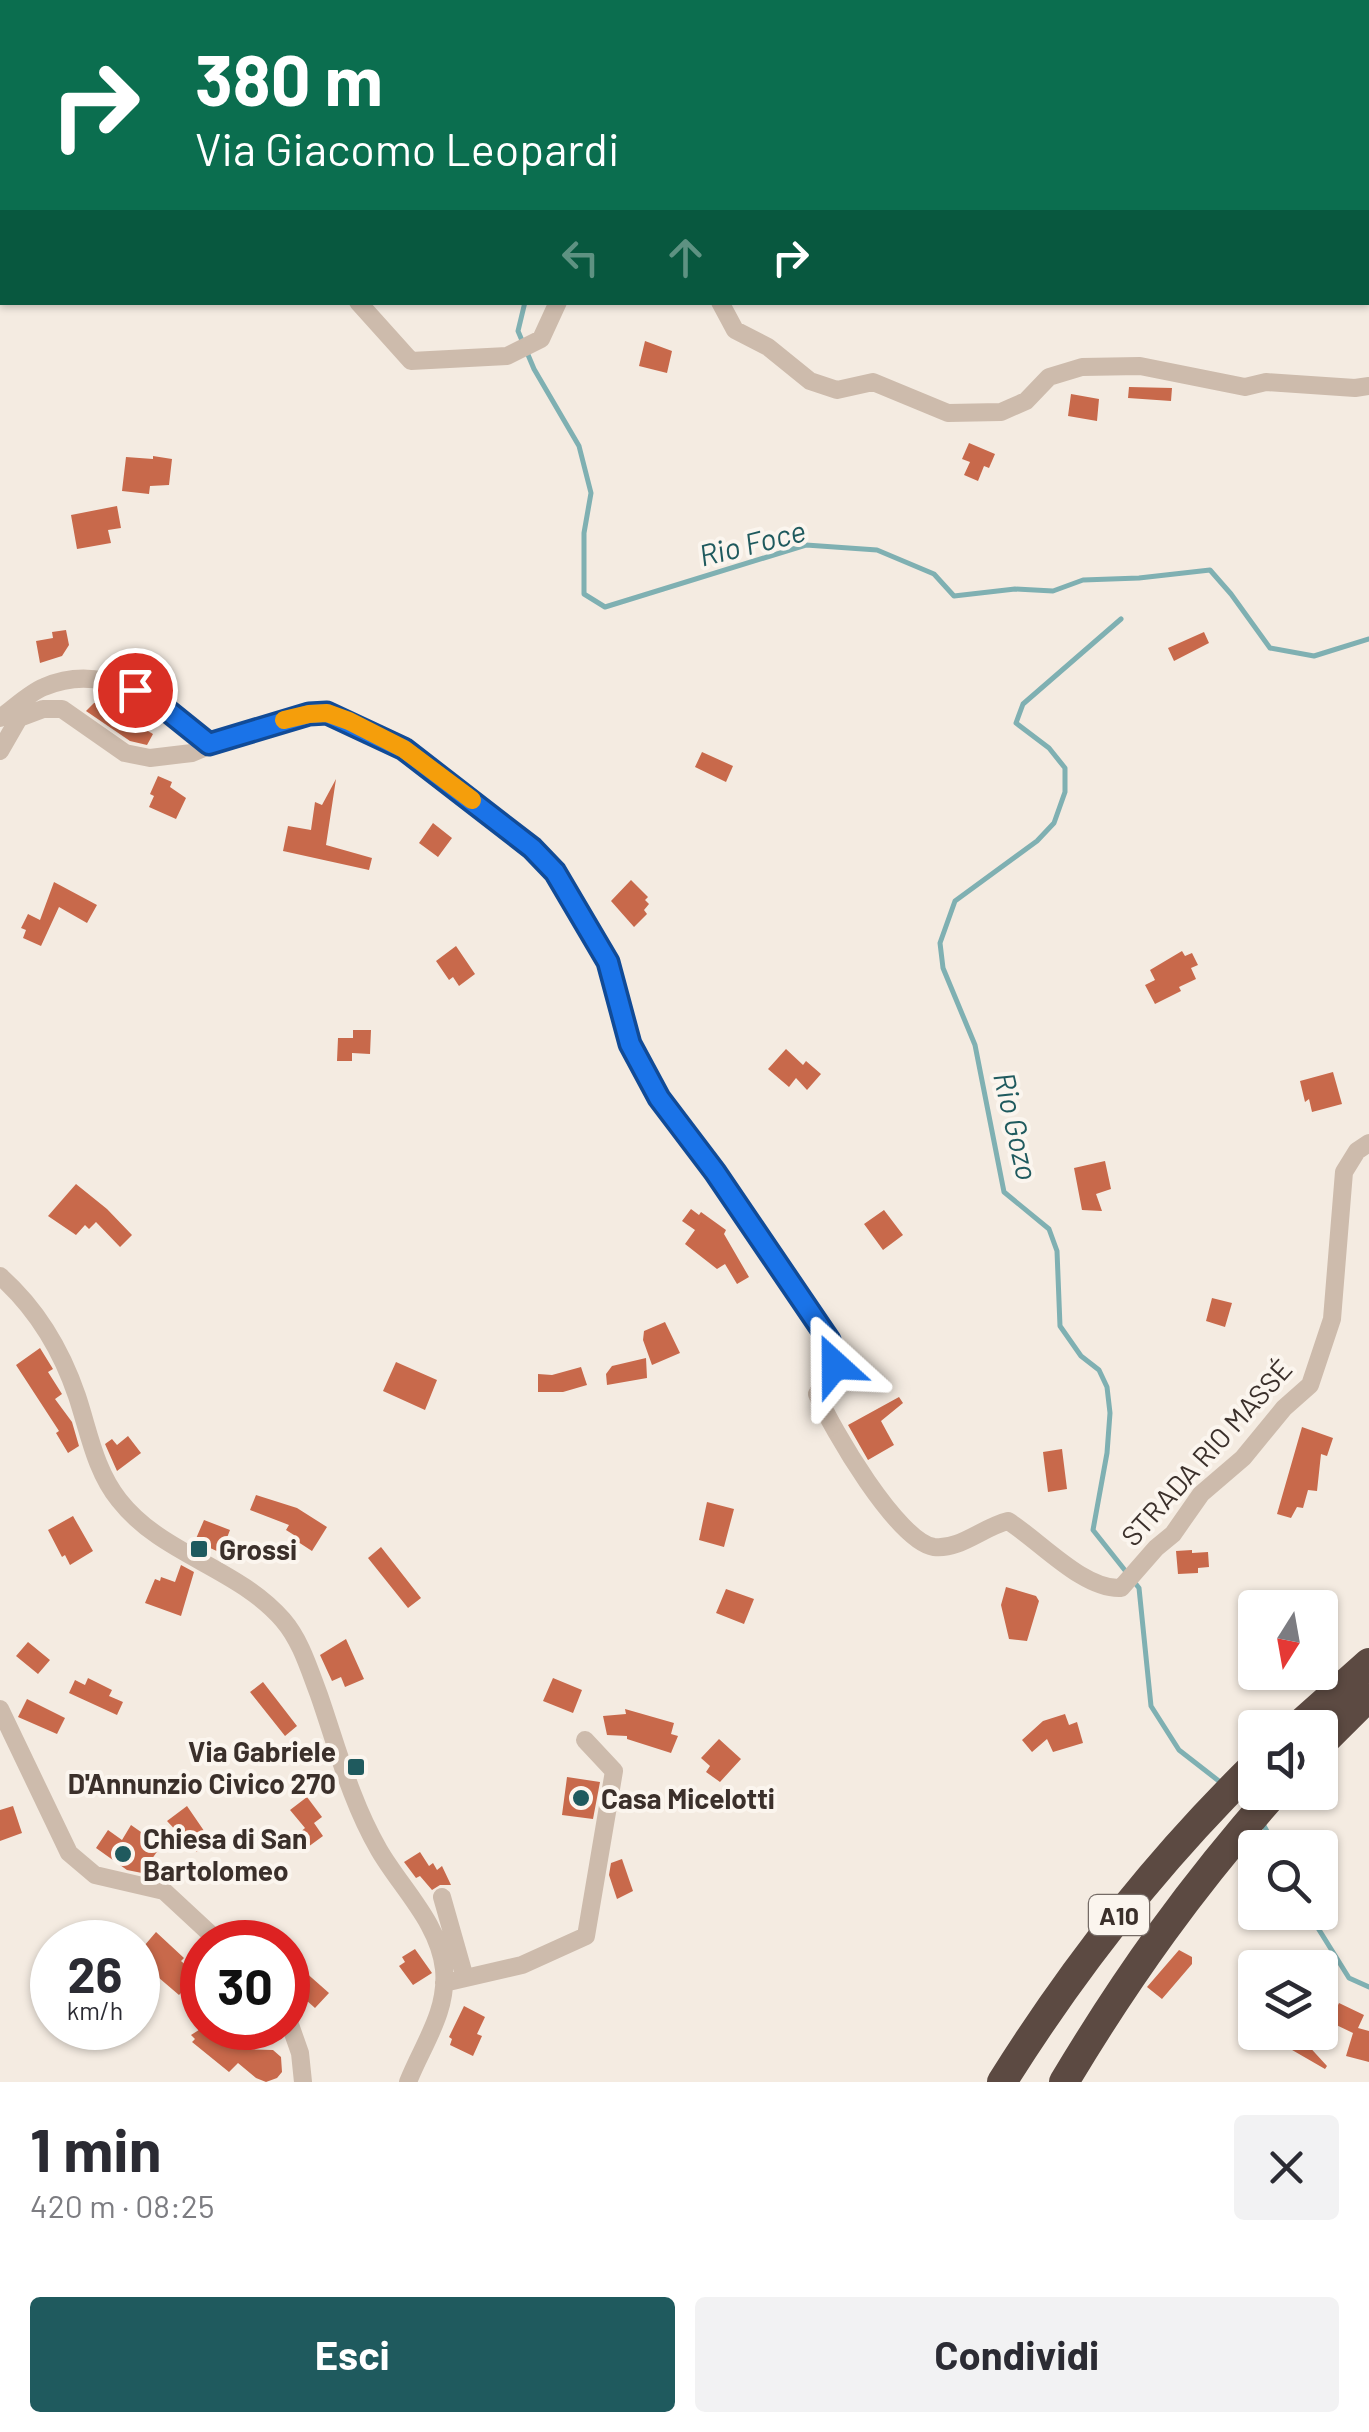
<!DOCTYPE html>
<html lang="it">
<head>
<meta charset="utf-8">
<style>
	body { margin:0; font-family:Barlow,sans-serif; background:#f2f2f3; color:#2b2b33; height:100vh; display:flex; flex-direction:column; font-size:38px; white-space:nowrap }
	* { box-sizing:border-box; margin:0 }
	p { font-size:32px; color:#7c7c81 }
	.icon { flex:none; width:55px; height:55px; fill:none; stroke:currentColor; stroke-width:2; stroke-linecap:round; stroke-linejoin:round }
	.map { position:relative; height:2082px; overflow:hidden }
	.drawer { display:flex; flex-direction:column; background:#fff; flex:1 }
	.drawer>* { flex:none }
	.banner { position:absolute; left:0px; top:0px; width:1370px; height:305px; box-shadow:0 2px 8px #0004; background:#0b6e4f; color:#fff; overflow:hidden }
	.needle { width:65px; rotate:191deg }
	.tools { position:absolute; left:1238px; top:1590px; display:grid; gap:20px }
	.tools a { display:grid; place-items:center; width:100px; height:100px; border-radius:10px; background:#fff; box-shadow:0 2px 8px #0004; font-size:50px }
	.speed { position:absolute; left:30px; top:1920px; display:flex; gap:20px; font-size:50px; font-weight:700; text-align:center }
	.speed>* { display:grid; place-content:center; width:130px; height:130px; border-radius:50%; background:#fff; box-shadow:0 2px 8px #0004; line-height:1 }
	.speed small { font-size:25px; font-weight:400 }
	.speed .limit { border:15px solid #d22; background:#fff; color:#111 }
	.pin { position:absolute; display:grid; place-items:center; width:85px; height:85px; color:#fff; margin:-42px; border:5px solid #fff; border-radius:50%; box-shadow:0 2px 10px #0007 }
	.me { position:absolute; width:110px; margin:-55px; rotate:336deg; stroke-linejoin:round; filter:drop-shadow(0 0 8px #0008) }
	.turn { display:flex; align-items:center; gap:35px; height:210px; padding:0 30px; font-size:45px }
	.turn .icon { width:130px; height:130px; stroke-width:2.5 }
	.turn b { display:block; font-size:70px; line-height:85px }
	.lanes { display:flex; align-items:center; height:95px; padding:0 30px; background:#0003; justify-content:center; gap:50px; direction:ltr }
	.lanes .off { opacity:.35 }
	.round { display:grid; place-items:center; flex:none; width:105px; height:105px; border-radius:10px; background:#f2f2f3 }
	.headline { display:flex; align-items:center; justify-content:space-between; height:170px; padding:0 30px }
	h1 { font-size:60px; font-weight:700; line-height:75px }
	.action { display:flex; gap:20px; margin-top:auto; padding:20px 30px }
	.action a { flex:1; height:115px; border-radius:10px; background:#1f5a5e; color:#fff; font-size:40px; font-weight:700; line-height:115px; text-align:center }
	.action a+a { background:#f2f2f3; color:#2b2b33 }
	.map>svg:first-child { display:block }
</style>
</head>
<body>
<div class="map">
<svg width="1369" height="2082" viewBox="0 0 1369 2082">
	<rect width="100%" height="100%" fill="#f4ebe1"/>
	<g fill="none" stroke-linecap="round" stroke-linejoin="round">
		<!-- stream -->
		<path stroke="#7fb0b2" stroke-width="5" d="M259,0L262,2
			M525,302L518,331L534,369L579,446L591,493L584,533V594L605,607L806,545L877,550L934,574L954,596L1015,589L1053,591L1083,580L1139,578L1210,570L1231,594L1270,648L1314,656L1369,639
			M1121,619L1023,704L1016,723L1049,748L1065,768V792L1054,823L1037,841L955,901L940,943L943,968L975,1045L1004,1192L1049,1229L1057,1251L1060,1326L1081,1356L1099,1370L1107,1387L1110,1413L1107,1453L1093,1530L1139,1588L1151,1706L1179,1750L1224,1785
			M1263,1824L1276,1848
			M1308,1912L1349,1978L1369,1987"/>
	</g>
	<!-- building -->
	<path fill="#c8694b" d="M645,341L672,351L667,373L639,366Z
		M1129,387L1172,388L1171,401L1128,398Z
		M1071,394L1099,399L1097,421L1068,416Z
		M969,443L995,454L989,468L984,466L978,481L964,475L970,462L962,459Z
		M153,456L172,459L169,485L150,486L149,494L122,491L126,457L153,459Z
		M117,506L121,528L108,530L111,543L77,549L71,515Z
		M66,630L69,645L62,656L40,663L36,641L53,638L52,632Z
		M1204,632L1209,643L1174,661L1168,648Z
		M94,703H100L153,734L147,745L130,741L86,711Z
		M702,752L733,766L726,782L695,767Z
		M158,776L172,782L170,787L186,798L176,819L149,807L154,796L150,794Z
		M336,779L326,845L372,858L369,870L283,851L288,826L311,830L315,802L322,805Z
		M433,823L452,838L438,857L419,843Z
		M631,880L648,897L645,900L649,904L644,910L647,914L634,927L611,901Z
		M54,882L97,905L87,923L59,907L41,946L23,938L26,930L21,928L28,914L40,920Z
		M456,946L475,974L459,986L453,977L449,980L436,961Z
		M1182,951L1185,956L1192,953L1198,965L1191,968L1196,979L1179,987L1181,991L1155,1004L1145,985L1155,980L1150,970Z
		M353,1030H371L370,1054L352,1053V1061H337L338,1038H353Z
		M786,1049L803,1065L806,1061L821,1074L807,1090L796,1078L789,1087L768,1069Z
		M1333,1072L1342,1104L1312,1112L1309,1099L1305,1102L1300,1081Z
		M1105,1161L1111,1189L1096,1194L1102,1211L1082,1210L1074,1168Z
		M76,1184L107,1209L132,1235L120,1247L96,1222L89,1229L85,1225L76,1235L48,1216Z
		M691,1209L699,1215L701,1212L726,1230L724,1234L749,1277L737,1284L725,1264L717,1269L685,1244L695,1230L682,1221Z
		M884,1210L903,1235L883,1250L864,1224Z
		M1212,1298L1232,1303L1225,1327L1206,1321Z
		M665,1322L680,1353L652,1365L643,1340L644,1331Z
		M40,1348L53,1369L48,1372L62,1394L55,1399L72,1422L79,1446L68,1453L56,1433L59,1431L16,1365Z
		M646,1358L647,1378L607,1385L606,1374L612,1366Z
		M396,1362L437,1380L425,1410L383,1391Z
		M581,1367L587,1385L563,1392H538V1374L552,1375Z
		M899,1397L903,1403L881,1421L894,1445L868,1460L848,1425Z
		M1302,1427L1333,1438L1327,1456L1321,1454L1317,1491L1308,1490L1303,1508L1297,1507L1291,1518L1277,1514Z
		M128,1436L141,1453L117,1471L105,1444L112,1439L117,1445Z
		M1062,1449L1067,1489L1048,1492L1043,1452Z
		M256,1495L297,1508L327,1527L312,1551L292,1538L294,1535L286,1530L289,1525L250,1510Z
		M707,1502L734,1509L724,1547L699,1540Z
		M73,1516L93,1551L70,1565L65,1555L62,1557L48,1530Z
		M204,1520L230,1530L221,1553L195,1541Z
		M381,1547L421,1598L408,1608L368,1558Z
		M1192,1550V1553L1208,1552L1209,1567L1198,1568V1573L1178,1574L1176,1551Z
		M181,1565L194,1572L181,1616L145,1603L155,1579L160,1581L161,1577L175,1582Z
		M1006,1587L1036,1596L1039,1601L1027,1641L1009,1639L1001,1605Z
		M726,1589L754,1599L744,1624L716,1613Z
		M346,1639L364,1679L345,1687L341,1677L332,1681L320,1655Z
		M28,1642L50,1660L38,1674L16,1656Z
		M88,1678L112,1690L109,1696L123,1702L117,1715L69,1693L75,1680L85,1685Z
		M553,1678L582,1690L573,1713L543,1701Z
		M263,1682L297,1726L285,1736L250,1692Z
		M27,1699L65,1718L57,1734L18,1717Z
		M625,1709L674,1723L671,1734L678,1736L671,1753L627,1739V1736L607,1735L603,1716L626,1714Z
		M1065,1714L1069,1725L1077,1722L1083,1743L1053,1752L1047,1739L1032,1752L1022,1740L1043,1721Z
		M719,1739L741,1759L720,1782L706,1772L710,1766L701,1758Z
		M567,1777L600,1782L593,1819L562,1815Z
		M307,1797L322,1817L314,1823L323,1836L308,1847L298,1834L305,1828L290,1810Z
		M13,1806L22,1833L0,1841V1810Z
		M187,1806L211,1841L196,1852L167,1821Z
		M131,1825L161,1846L142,1873L127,1870L96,1848L108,1830L122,1840Z
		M420,1852L429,1866L433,1863L437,1870L442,1866L451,1885H440L432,1890L420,1876L416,1878L404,1862Z
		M622,1859L633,1891L617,1899L609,1875L611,1863Z
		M156,1932L184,1958L181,1961L197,1975L179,1995L138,1960V1953Z
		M415,1949L432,1973L413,1985L399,1966L405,1962L402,1957Z
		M1179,1950L1192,1957V1964L1162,1999L1147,1987Z
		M295,1963L329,1993L315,2008L288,1984V1972Z
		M1339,2003L1364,2015L1358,2028L1369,2031V2062L1346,2056L1353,2033L1330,2022Z
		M464,2006L485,2017L477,2034L482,2036L473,2056L450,2045L452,2039L449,2037Z
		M202,2028H258L238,2049L273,2050L281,2057L282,2072L277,2078L266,2082L256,2078L238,2063L229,2072L192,2042L195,2039L191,2035Z
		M1286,2032L1305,2042L1327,2066L1325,2069L1280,2043Z"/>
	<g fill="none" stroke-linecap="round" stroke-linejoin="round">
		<!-- street -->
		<path stroke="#cdbbac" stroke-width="18" d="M943,0L944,2
			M0,146L2,145
			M1368,243L1369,244
			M358,302L411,361L507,356L541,339L558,302
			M720,302L735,330L768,347L810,381L837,390L873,382L948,413L1001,412L1026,401L1049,377L1082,367L1140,366L1245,387L1266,382L1355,388L1369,386
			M0,718C14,708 29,693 44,687C109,659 161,706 209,744
			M0,751L19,718L43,709H62L125,753L150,758L192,753L242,732L309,713H327L349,721L404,749L533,847L555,872L608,962L630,1044L659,1098L715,1173L829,1340L835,1365L817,1394C831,1428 898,1542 934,1547C960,1550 983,1527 1008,1521C1039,1540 1083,1590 1121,1588L1156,1548L1173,1534L1201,1494L1243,1458L1284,1408L1310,1385L1332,1319L1344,1172L1357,1151L1369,1143
			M0,1276C37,1309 61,1349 77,1396C89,1432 95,1470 119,1500C162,1555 237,1567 283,1620C301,1641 309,1669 319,1695C337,1747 351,1802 379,1850C401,1888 439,1923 444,1969C448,2012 423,2044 408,2082
			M0,1709L69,1853L95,1875L164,1891L219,1942
			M442,1897L465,1978
			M444,1983L522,1965L586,1936L614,1771L585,1740
			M288,2019L300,2053L303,2082"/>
		<!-- highway -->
		<path stroke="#5c4a42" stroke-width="30" d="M1296,1728L1369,1663
			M1320,1745L1369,1696
			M1002,2082C1074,1967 1158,1860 1255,1765
			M1064,2082C1128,1975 1192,1886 1275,1792"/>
	</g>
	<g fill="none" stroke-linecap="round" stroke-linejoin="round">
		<!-- route casing -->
		<g stroke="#114b97" stroke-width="25">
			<path id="route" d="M135,690L163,707L209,744L309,714L327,713L404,749L532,848L555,872L608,962L630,1044L659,1098L715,1172L829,1340L836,1357L835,1365"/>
		</g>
		<!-- route -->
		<use href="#route" stroke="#1a73e8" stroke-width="18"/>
		<!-- slow -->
		<path stroke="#f59e0b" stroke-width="18" d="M284,720L309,714L327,713L349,721L404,749L472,800"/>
	</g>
	<!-- markers -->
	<g fill="#1f5a5e" stroke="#fbf5ee" stroke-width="4">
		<rect x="189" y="1539" width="20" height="20" rx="5"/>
		<rect x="346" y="1757" width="20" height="20" rx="5"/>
		<circle cx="581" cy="1798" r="10"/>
		<circle cx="123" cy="1854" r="10"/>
	</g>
	<g text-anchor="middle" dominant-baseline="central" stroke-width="8" stroke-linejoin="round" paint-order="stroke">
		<!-- shield labels -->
		<rect fill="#fbf5ee" stroke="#756b66" stroke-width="2.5" x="1089" y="1895" width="60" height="40" rx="8"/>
		<g font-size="25" font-weight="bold" fill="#3b302b">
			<text x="1119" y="1915">A10</text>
		</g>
		<!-- street labels -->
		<g font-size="28" fill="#3b302b" stroke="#fbf5ee">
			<text transform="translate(1206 1452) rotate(-48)">STRADA RIO MASSÉ</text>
		</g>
		<!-- poi labels -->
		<g font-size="28" font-weight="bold" fill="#3b302b" stroke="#fbf5ee" text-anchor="start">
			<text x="219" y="1549">Grossi</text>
			<text x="336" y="1751" text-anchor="end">Via Gabriele<tspan x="336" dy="32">D'Annunzio Civico 270</tspan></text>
			<text x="601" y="1798">Casa Micelotti</text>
			<text x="143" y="1838">Chiesa di San<tspan x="143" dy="32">Bartolomeo</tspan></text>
		</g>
		<!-- water labels -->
		<g font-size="30" font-style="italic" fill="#1f5a5e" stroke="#fbf5ee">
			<text transform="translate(752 542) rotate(-14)">Rio Foce</text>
			<text transform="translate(1017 1126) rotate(77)">Rio Gozo</text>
		</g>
	</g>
</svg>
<div class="tools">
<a><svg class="needle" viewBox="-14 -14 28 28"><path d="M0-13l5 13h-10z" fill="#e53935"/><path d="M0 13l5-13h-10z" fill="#7c7c81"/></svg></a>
<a><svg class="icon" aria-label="sound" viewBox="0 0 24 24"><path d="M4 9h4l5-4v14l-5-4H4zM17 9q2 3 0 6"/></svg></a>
<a><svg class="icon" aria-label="search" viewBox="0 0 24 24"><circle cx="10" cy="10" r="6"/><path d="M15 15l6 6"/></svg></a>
<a><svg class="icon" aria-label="layers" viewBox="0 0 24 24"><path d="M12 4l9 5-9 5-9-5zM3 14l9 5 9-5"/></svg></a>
</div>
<div class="speed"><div>26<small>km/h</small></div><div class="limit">30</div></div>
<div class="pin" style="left:135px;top:690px;background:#d93025"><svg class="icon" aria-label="arrive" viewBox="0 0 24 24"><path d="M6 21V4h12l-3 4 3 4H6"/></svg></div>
<svg class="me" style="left:835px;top:1365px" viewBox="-20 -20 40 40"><path d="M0-17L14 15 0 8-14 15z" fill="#1a73e8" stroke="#fff" stroke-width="4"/></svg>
<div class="banner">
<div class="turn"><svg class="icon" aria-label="right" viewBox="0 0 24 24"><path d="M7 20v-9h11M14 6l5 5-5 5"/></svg><div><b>380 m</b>Via Giacomo Leopardi</div></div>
<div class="lanes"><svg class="icon off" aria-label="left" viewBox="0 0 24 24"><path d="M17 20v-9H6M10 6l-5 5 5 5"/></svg><svg class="icon off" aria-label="ahead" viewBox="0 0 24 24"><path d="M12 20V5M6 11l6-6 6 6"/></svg><svg class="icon" aria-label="right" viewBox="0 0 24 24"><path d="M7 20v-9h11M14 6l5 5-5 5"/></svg></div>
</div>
</div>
<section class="drawer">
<div class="headline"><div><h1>1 min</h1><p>420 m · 08:25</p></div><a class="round"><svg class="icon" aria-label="close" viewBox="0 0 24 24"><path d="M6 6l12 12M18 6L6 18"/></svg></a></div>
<div class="action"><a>Esci</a><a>Condividi</a></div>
</section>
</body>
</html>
